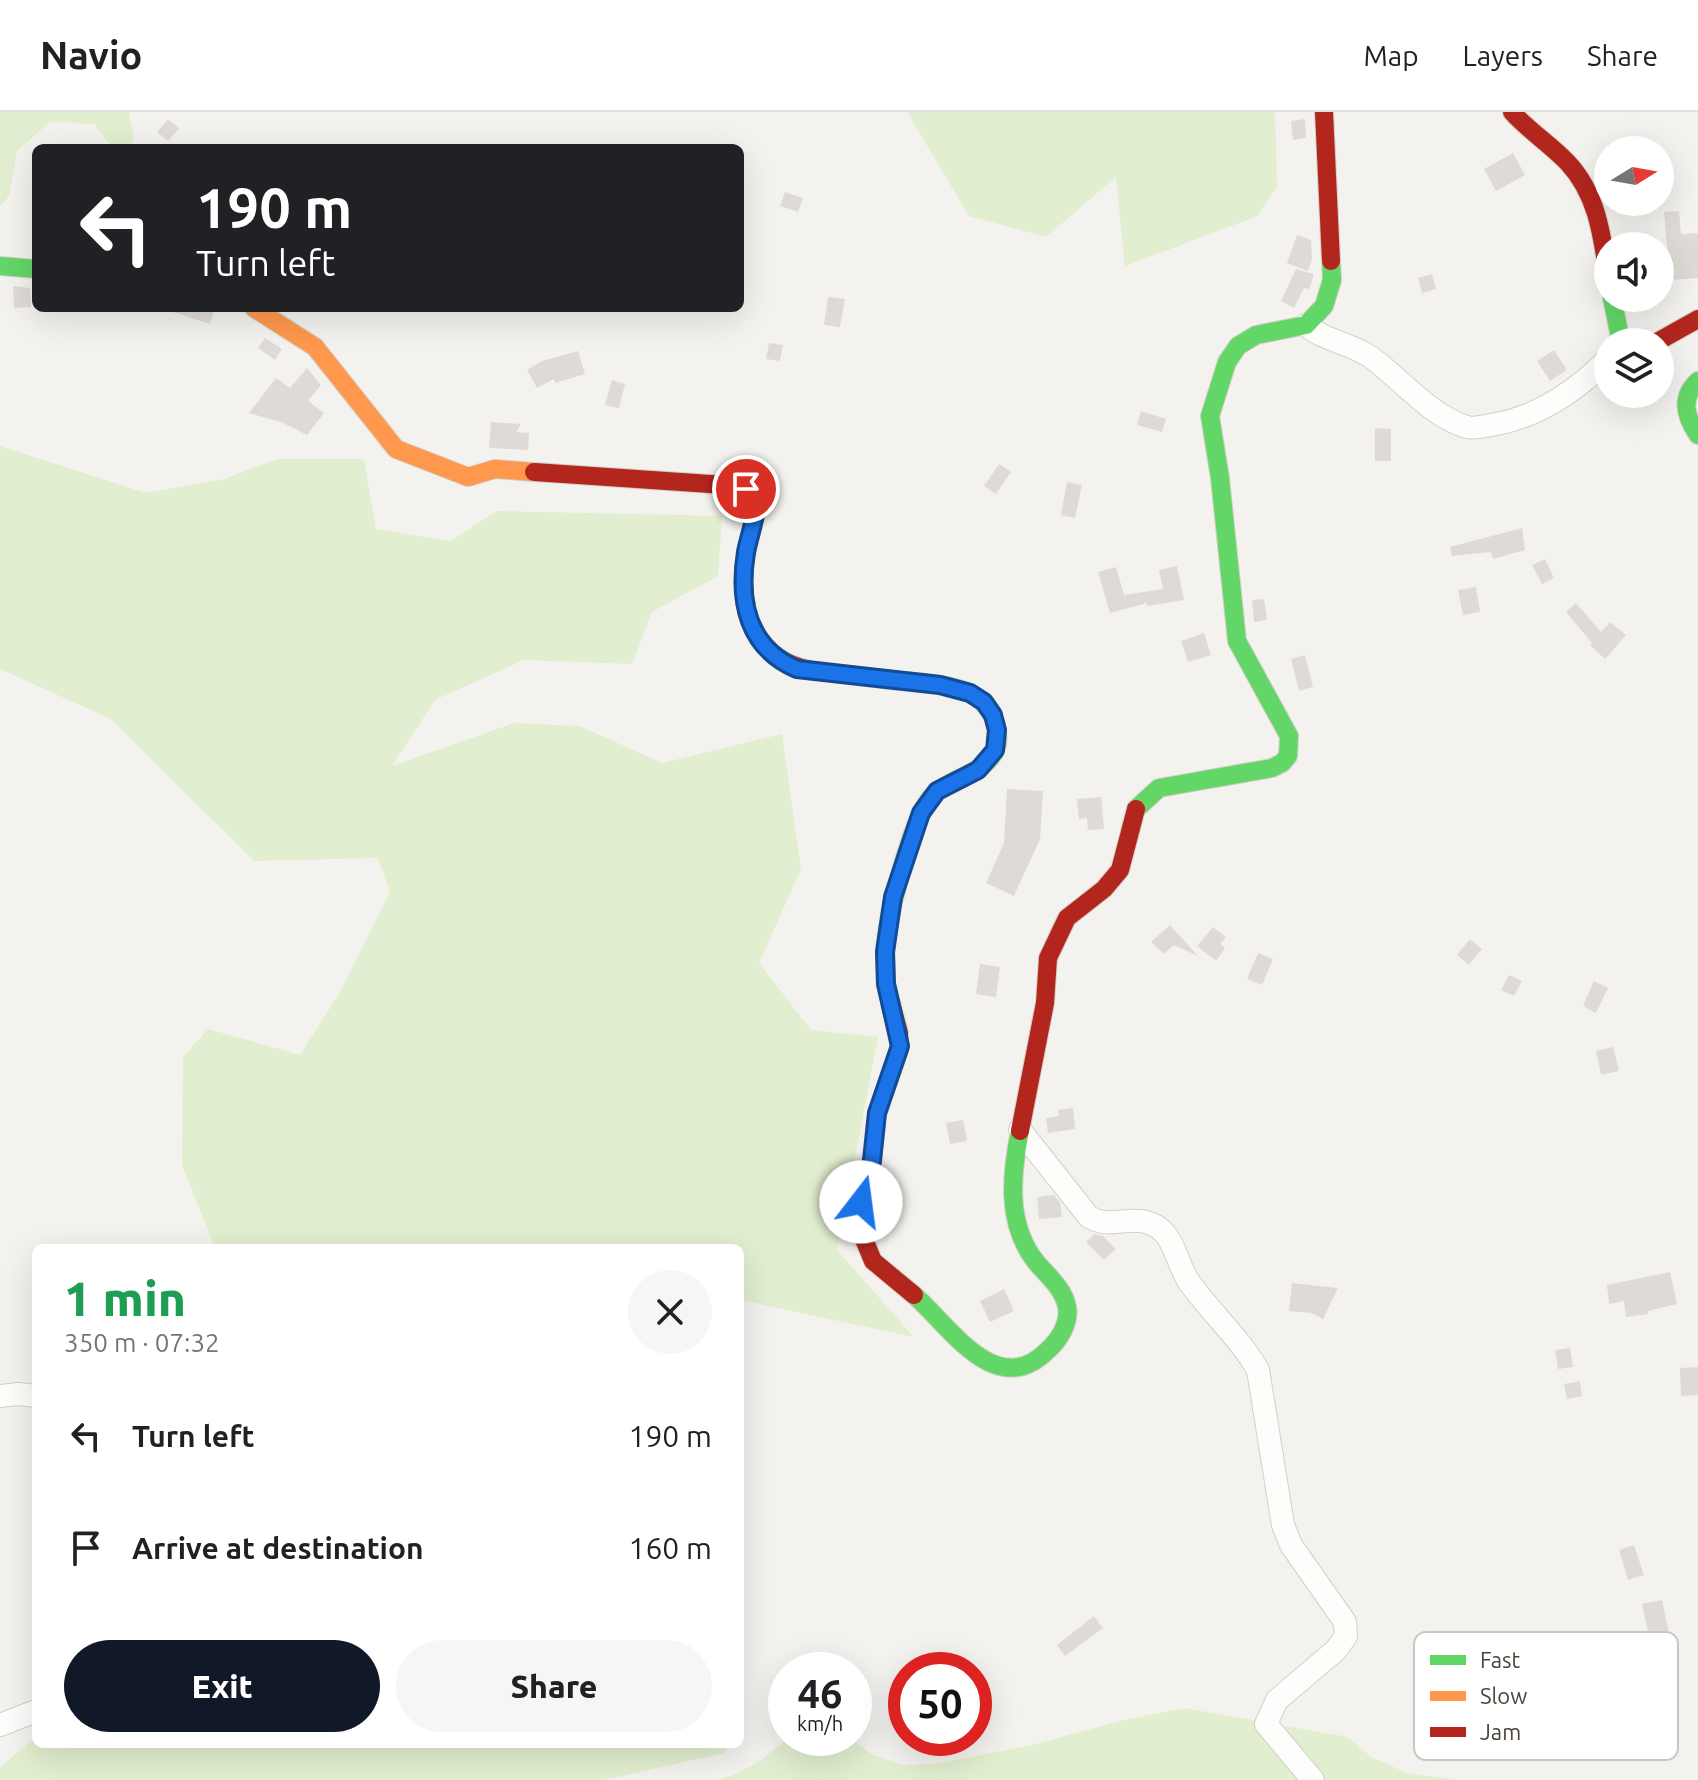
<!DOCTYPE html>
<html lang="en">
<head>
<meta charset="utf-8">
<style>
	body { margin:0; font-family:Ubuntu,sans-serif; background:#f6f6f6; color:#202124; height:100vh; display:flex; flex-direction:column; font-size:30px; white-space:nowrap }
	* { box-sizing:border-box; margin:0 }
	p { font-size:26px; color:#757577 }
	.icon { flex:none; width:44px; height:44px; fill:none; stroke:currentColor; stroke-width:2; stroke-linecap:round; stroke-linejoin:round }
	.map { position:relative; flex:1; overflow:hidden }
	.panel { position:absolute; left:32px; top:1132px; width:712px; height:504px; display:flex; flex-direction:column; background:#fff; border-radius:12px; box-shadow:0 8px 32px #0002 }
	.panel>* { flex:none }
	.hud { position:absolute; left:32px; top:32px; width:712px; height:168px; border-radius:12px; box-shadow:0 8px 32px #0002; background:#202124; color:#fff; overflow:hidden }
	.needle { width:52px; rotate:79deg }
	.fabs { position:absolute; left:1594px; top:24px; display:grid; gap:16px }
	.fabs a { display:grid; place-items:center; width:80px; height:80px; border-radius:50%; background:#fff; box-shadow:0 8px 32px #0002; font-size:40px }
	.speed { position:absolute; left:768px; top:1540px; display:flex; gap:16px; font-size:40px; font-weight:700; text-align:center }
	.speed>* { display:grid; place-content:center; width:104px; height:104px; border-radius:50%; background:#fff; box-shadow:0 8px 32px #0002; line-height:1 }
	.speed small { font-size:20px; font-weight:400 }
	.speed .limit { border:12px solid #d22; background:#fff; color:#111 }
	.pin { position:absolute; display:grid; place-items:center; width:68px; height:68px; color:#fff; margin:-34px; border:4px solid #fff; border-radius:50%; box-shadow:0 2px 8px #0007 }
	.me { position:absolute; width:88px; margin:-44px; rotate:15deg; stroke-linejoin:round; filter:drop-shadow(0 0 6px #0008) }
	.turn { display:flex; align-items:center; gap:28px; height:168px; padding:0 32px; font-size:36px }
	.turn .icon { width:104px; height:104px; stroke-width:2.5 }
	.turn b { display:block; font-size:56px; line-height:68px }
	.round { display:grid; place-items:center; flex:none; width:84px; height:84px; border-radius:42px; background:#f6f6f6 }
	.headline { display:flex; align-items:center; justify-content:space-between; height:136px; padding:0 32px }
	h1 { font-size:48px; font-weight:800; line-height:60px; color:#1e9e55 }
	.cta { display:flex; gap:16px; margin-top:auto; padding:16px 32px }
	.cta a { flex:1; height:92px; border-radius:48px; background:#111827; color:#fff; font-size:32px; font-weight:800; line-height:92px; text-align:center }
	.cta a+a { background:#f6f6f6; color:#202124 }
	ul { padding:0; list-style:none }
	li { display:flex; align-items:center; gap:24px; height:112px; padding:0 32px }
	li div { flex:1 }
	li b { display:block; font-size:30px }
	li em { font-style:normal }
	header { display:flex; align-items:center; gap:48px; box-sizing:border-box; height:112px; padding:0 40px; background:#fff; border-bottom:2px solid #e0e0e0 }
	header strong { font-size:38px }
	nav { display:flex; gap:44px; margin-inline-start:auto; font-size:28px }
	.map>svg:first-child { display:block }
</style>
</head>
<body>
<header>
<strong>Navio</strong>
<nav><a>Map</a><a>Layers</a><a>Share</a></nav>
</header>
<div class="map">
<svg width="1698" height="1668" viewBox="0 0 1698 1668">
	<rect width="100%" height="100%" fill="#f4f2ee"/>
	<!-- green -->
	<path fill="#e1eecf" d="M0,0H129L134,27L130,36H113L94,12L50,10L17,39L9,84L0,95Z
		M907,0H1275L1277,74L1258,104L1125,154L1116,65L1046,125L969,104Z
		M0,334L146,381L224,367L277,347H364L376,417L450,429L497,399L722,404L718,464L652,500L632,552L524,548L435,588L392,654L514,611L580,614L662,651L782,622L801,757L759,851L811,918L878,925L837,1138L914,1225L740,1188V1136H215L182,1053L183,945L208,917L300,943L339,882L390,780L378,746L254,749L111,607L0,557Z
		M1184,1596L1348,1625L1371,1645L1407,1661L1458,1668H720C747,1659 767,1645 788,1626H851L871,1642L902,1653L936,1652L1032,1633L1124,1608Z
		M36,1625V1632H729L724,1641L604,1668H2L0,1666V1655Z"/>
	<!-- building -->
	<path fill="#dedbd6" d="M168,7L179,16L168,29L157,20Z
		M1305,7L1306,26L1293,28L1291,9Z
		M1513,41L1525,63L1496,79L1484,57Z
		M785,80L803,86L798,100L780,94Z
		M1679,99L1681,122L1698,121V166L1670,168L1664,100Z
		M1297,123L1311,128L1312,147L1308,159L1287,151Z
		M1296,157L1313,162V166L1309,177L1304,176L1294,196L1281,189Z
		M1432,162L1436,177L1422,181L1418,166Z
		M13,174L30,176L31,195L14,196Z
		M828,185L845,187L840,215L824,213Z
		M170,196H215L210,212L170,199Z
		M265,226L282,237L275,248L258,236Z
		M769,231L783,233L780,249L766,247Z
		M1554,238L1567,258L1550,269L1537,249Z
		M578,239L585,262L555,271L554,267L537,276L527,258L542,249Z
		M307,256L321,273L308,289L324,301L307,323L281,310L249,301L276,266L290,276Z
		M612,268L625,272L619,296L605,293Z
		M1141,299L1166,307L1162,320L1137,313Z
		M491,310L521,312L516,320L529,321L528,338L489,336Z
		M1375,316L1391,317V349H1375Z
		M999,352L1011,360L996,382L984,374Z
		M1067,370L1082,373L1075,406L1061,403Z
		M1522,416L1525,438L1493,447L1491,440L1452,444L1450,435Z
		M1545,447L1554,466L1542,472L1532,453Z
		M1177,454L1184,488L1147,494V491L1110,501L1098,460L1116,455L1124,483L1163,477L1159,458Z
		M1476,475L1480,500L1463,503L1458,478Z
		M1264,487L1267,508L1254,510L1252,488Z
		M1576,491L1601,520L1610,510L1626,523L1605,547L1590,533L1592,531L1566,500Z
		M1204,521L1211,543L1188,550L1181,529Z
		M1305,543L1313,575L1299,579L1291,547Z
		M1007,677L1043,679L1040,727L1014,784L986,771L1004,731Z
		M1101,685L1104,717L1088,718L1087,706L1079,707L1077,687Z
		M1170,813L1198,844L1174,833L1164,842L1151,830Z
		M1213,815L1226,825L1220,832L1225,836L1216,849L1197,834Z
		M1470,827L1482,837L1469,853L1457,843Z
		M1258,841L1273,847L1262,873L1247,867Z
		M980,852L1000,855L996,885L976,882Z
		M1509,863L1522,869L1514,884L1501,878Z
		M1594,869L1608,876L1596,901L1583,894Z
		M1613,935L1619,959L1601,963L1596,939Z
		M1073,996L1075,1017L1048,1021L1046,1006L1059,1004L1058,998Z
		M963,1008L967,1029L950,1032L946,1011Z
		M1054,1083L1060,1091L1062,1105L1039,1107L1037,1085Z
		M1094,1122L1103,1124L1116,1137L1104,1148L1086,1130Z
		M1670,1160L1677,1192L1648,1199V1202L1626,1205L1624,1189L1609,1192L1607,1173Z
		M1292,1171L1338,1176L1323,1207L1311,1201L1289,1199Z
		M1004,1177L1014,1199L990,1210L980,1189Z
		M1570,1236L1573,1255L1558,1257L1555,1238Z
		M1698,1255V1283L1681,1284L1680,1256Z
		M1580,1269L1582,1284L1567,1287L1564,1272Z
		M1634,1433L1644,1463L1628,1468L1619,1438Z
		M1662,1488L1669,1521L1649,1525L1642,1492Z
		M1094,1504L1103,1516L1065,1544L1057,1533Z"/>
	<g fill="none" stroke-linecap="round" stroke-linejoin="round">
		<!-- street casing -->
		<g stroke="#d2d0cb" stroke-width="24">
			<path id="street" d="M1306,213C1326,230 1352,231 1372,246C1402,268 1430,304 1467,315C1474,317 1484,314 1491,313C1537,306 1576,279 1608,247
				M1020,1018L1089,1105C1113,1119 1134,1099 1159,1116C1175,1128 1178,1154 1189,1170C1211,1201 1239,1225 1258,1258L1283,1413L1291,1433L1345,1510L1346,1524L1336,1538L1277,1588L1266,1612L1313,1668
				M0,1284L18,1282L36,1284
				M0,1613L36,1599"/>
		</g>
		<!-- fast casing -->
		<g stroke="#d3cfc5" stroke-width="20">
			<path id="fast" d="M0,154L36,157
				M1612,186L1621,230
				M1698,269C1680,286 1685,304 1698,323
				M818,559C842,562 867,565 891,568C926,572 986,569 995,612C997,620 999,628 996,636C986,664 946,665 929,688C910,714 887,806 885,839
				M1136,697L1159,676L1272,656L1282,651L1288,644L1289,624L1237,529L1220,366L1210,304L1227,250L1238,234L1256,223L1306,213L1324,194L1332,168L1331,149
				M914,1183C950,1214 996,1290 1048,1238C1059,1228 1070,1211 1067,1195C1064,1177 1047,1163 1036,1150C1006,1112 1011,1063 1020,1019"/>
		</g>
		<!-- slow casing -->
		<g stroke="#d3cfc5" stroke-width="20">
			<path id="slow" d="M254,196L315,235L396,337L468,365L495,357L534,360"/>
		</g>
		<!-- jam casing -->
		<g stroke="#d3cfc5" stroke-width="20">
			<path id="jam" d="M1324,0L1331,149
				M1512,0C1529,19 1551,33 1568,51C1597,82 1602,123 1608,163
				M1657,230L1698,207
				M534,360L725,373L743,378L756,391C754,414 746,435 744,458C740,510 763,553 818,559
				M885,839L886,872L899,921V938L877,1002L872,1045L860,1100L861,1120L873,1149L914,1183
				M1020,1019L1045,891L1048,846L1067,806L1104,777L1120,758L1136,697"/>
		</g>
		<!-- street -->
		<use href="#street" stroke="#fdfdfc" stroke-width="22"/>
		<!-- fast -->
		<use href="#fast" stroke="#63d668" stroke-width="18"/>
		<!-- slow -->
		<use href="#slow" stroke="#ff974d" stroke-width="18"/>
		<!-- jam -->
		<use href="#jam" stroke="#b3261e" stroke-width="18"/>
	</g>
	<g fill="none" stroke-linecap="round" stroke-linejoin="round">
		<!-- route casing -->
		<g stroke="#114b97" stroke-width="20">
			<path id="route" d="M746,377L753,383L756,391C756,408 749,424 746,440C738,490 748,536 797,557L940,573L970,581L984,590L993,603L997,618L995,638L978,658L937,679L921,701L893,785L885,840L886,872L900,934L877,1001L872,1049L861,1090"/>
		</g>
		<!-- route -->
		<use href="#route" stroke="#1a73e8" stroke-width="14"/>
	</g>
	<!-- legend -->
	<rect x="1414" y="1520" width="264" height="128" rx="12" fill="#fff" stroke="#c9c7c4" stroke-width="2"/>
	<rect x="1430" y="1543" width="36" height="10" fill="#63d668"/>
	<rect x="1430" y="1579" width="36" height="10" fill="#ff974d"/>
	<rect x="1430" y="1615" width="36" height="10" fill="#b3261e"/>
	<g font-size="22" fill="#4b4439">
		<text x="1480" y="1556">Fast</text>
		<text x="1480" y="1592">Slow</text>
		<text x="1480" y="1628">Jam</text>
	</g>
</svg>
<div class="fabs">
<a><svg class="needle" viewBox="-14 -14 28 28"><path d="M0-13l5 13h-10z" fill="#e53935"/><path d="M0 13l5-13h-10z" fill="#757577"/></svg></a>
<a><svg class="icon" aria-label="sound" viewBox="0 0 24 24"><path d="M4 9h4l5-4v14l-5-4H4zM17 9q2 3 0 6"/></svg></a>
<a><svg class="icon" aria-label="layers" viewBox="0 0 24 24"><path d="M12 4l9 5-9 5-9-5zM3 14l9 5 9-5"/></svg></a>
</div>
<div class="speed"><div>46<small>km/h</small></div><div class="limit">50</div></div>
<div class="pin" style="left:746px;top:377px;background:#d93025"><svg class="icon" aria-label="arrive" viewBox="0 0 24 24"><path d="M6 21V4h12l-3 4 3 4H6"/></svg></div>
<svg class="me" style="left:861px;top:1090px" viewBox="-20 -20 40 40"><circle r="19" fill="#fff"/><path d="M0-13L10 11 0 6-10 11z" fill="#1a73e8"/></svg>
<div class="hud">
<div class="turn"><svg class="icon" aria-label="left" viewBox="0 0 24 24"><path d="M17 20v-9H6M10 6l-5 5 5 5"/></svg><div><b>190 m</b>Turn left</div></div>
</div>
<section class="panel">
<div class="headline"><div><h1>1 min</h1><p>350 m · 07:32</p></div><a class="round"><svg class="icon" aria-label="close" viewBox="0 0 24 24"><path d="M6 6l12 12M18 6L6 18"/></svg></a></div>
<ul>
<li><svg class="icon" aria-label="left" viewBox="0 0 24 24"><path d="M17 20v-9H6M10 6l-5 5 5 5"/></svg><div><b>Turn left</b></div><em>190 m</em></li>
<li><svg class="icon" aria-label="arrive" viewBox="0 0 24 24"><path d="M6 21V4h12l-3 4 3 4H6"/></svg><div><b>Arrive at destination</b></div><em>160 m</em></li>
</ul>
<div class="cta"><a>Exit</a><a>Share</a></div>
</section>
</div>
</body>
</html>
